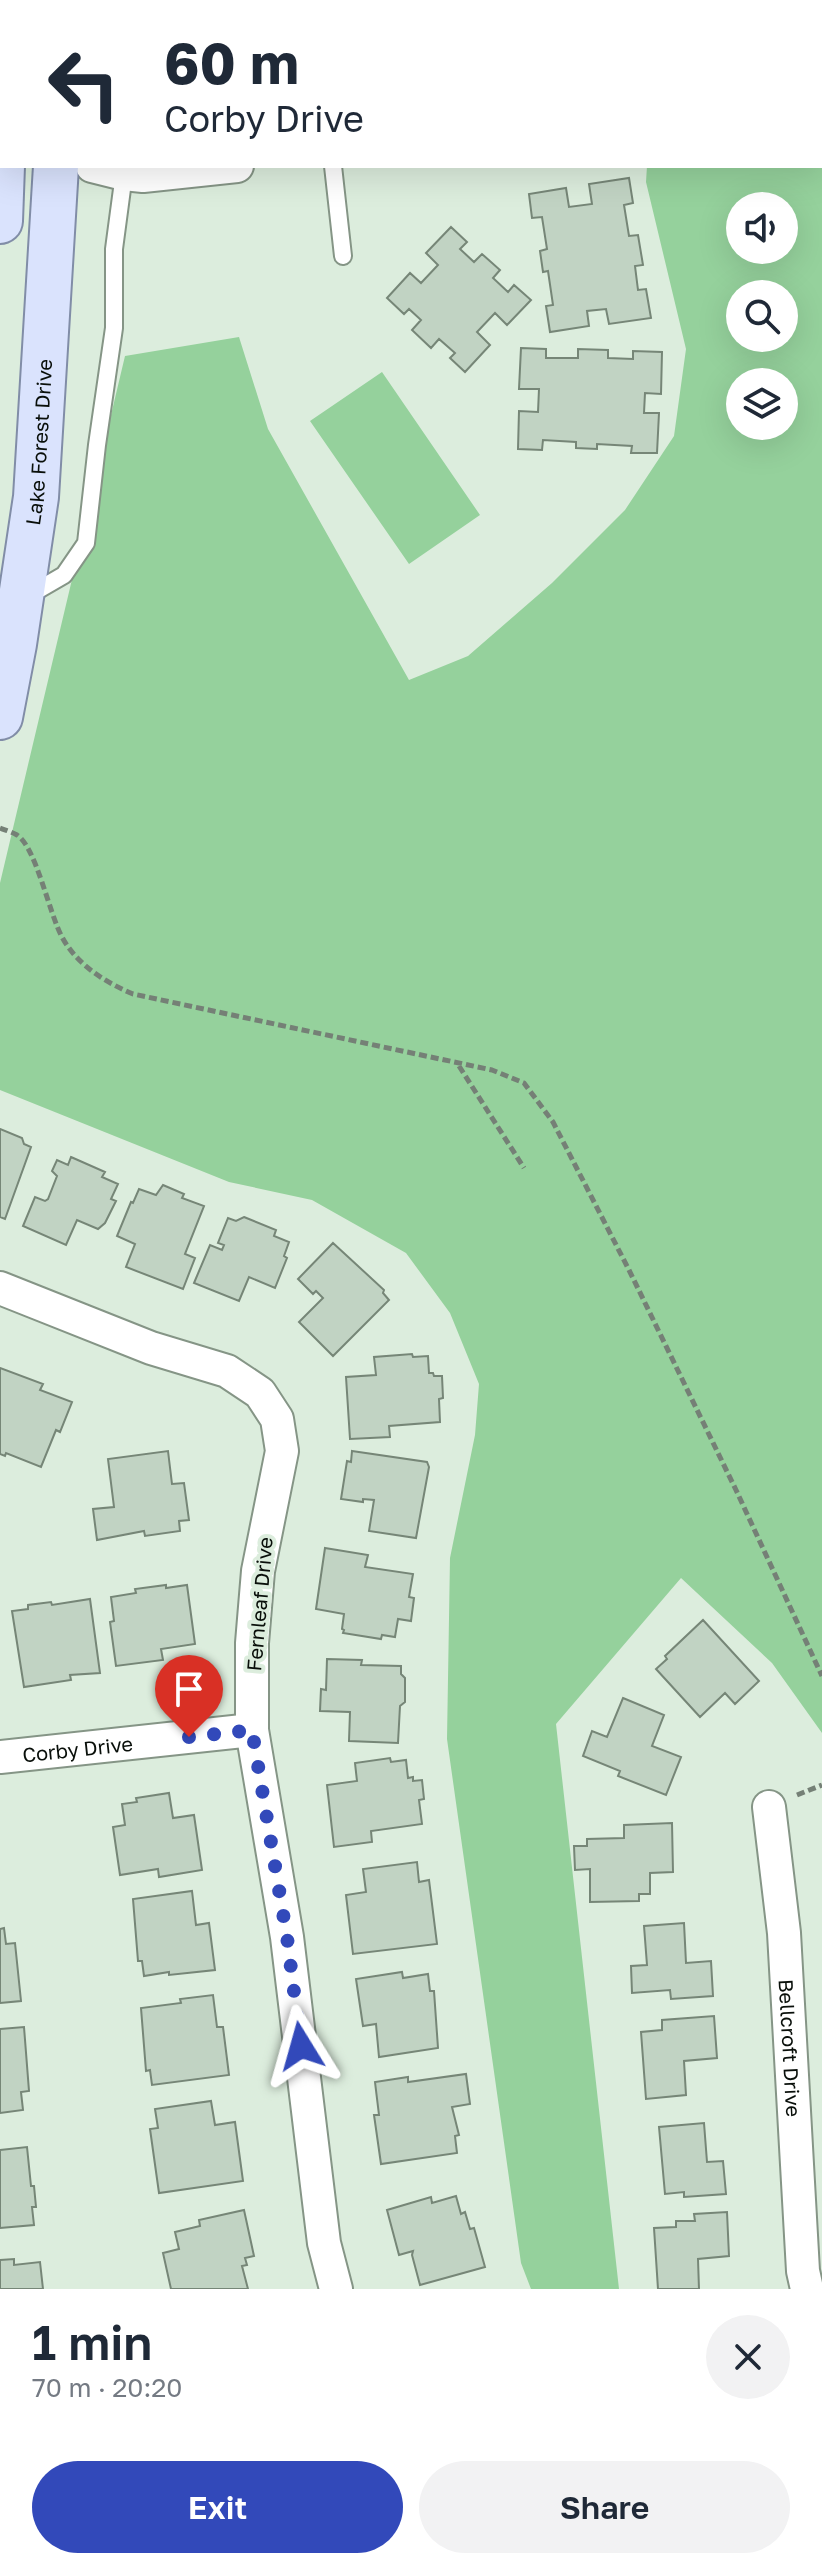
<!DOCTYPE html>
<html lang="en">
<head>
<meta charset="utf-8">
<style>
	body { margin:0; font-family:"Golos Text",sans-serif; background:#f2f2f3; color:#1f2937; height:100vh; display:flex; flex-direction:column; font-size:30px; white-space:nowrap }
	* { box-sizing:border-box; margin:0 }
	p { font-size:26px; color:#747a83 }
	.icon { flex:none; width:44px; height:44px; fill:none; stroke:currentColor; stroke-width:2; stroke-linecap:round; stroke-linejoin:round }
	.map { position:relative; height:2289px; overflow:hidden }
	.side { display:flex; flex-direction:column; background:#fff; flex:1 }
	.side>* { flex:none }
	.hud { position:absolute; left:0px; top:0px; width:822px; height:168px; box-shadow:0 8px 32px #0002; background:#fff; color:#1f2937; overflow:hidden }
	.buttons { position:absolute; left:726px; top:192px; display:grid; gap:16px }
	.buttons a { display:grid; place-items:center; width:72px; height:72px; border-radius:50%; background:#fff; box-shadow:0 8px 32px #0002; font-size:40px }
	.pin { position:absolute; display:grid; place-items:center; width:68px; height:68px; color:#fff; margin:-82px -34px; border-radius:50% 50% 50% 0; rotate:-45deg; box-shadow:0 0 8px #0007 }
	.pin .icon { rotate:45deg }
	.me { position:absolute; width:88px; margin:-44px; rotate:352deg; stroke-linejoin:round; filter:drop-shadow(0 0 6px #0008) }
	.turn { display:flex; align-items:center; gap:28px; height:168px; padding:0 32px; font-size:36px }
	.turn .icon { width:104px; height:104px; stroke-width:2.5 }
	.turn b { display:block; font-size:56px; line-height:68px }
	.round { display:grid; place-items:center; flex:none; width:84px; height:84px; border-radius:42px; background:#f2f2f3 }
	.head { display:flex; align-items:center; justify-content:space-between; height:136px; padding:0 32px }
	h1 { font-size:48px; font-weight:600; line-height:60px }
	.action { display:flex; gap:16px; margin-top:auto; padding:16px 32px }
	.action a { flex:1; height:92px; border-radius:48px; background:#3249ba; color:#fff; font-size:32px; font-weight:600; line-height:92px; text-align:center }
	.action a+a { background:#f2f2f3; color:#1f2937 }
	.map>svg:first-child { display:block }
</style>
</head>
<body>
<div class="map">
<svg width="822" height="2289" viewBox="0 0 822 2289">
	<rect width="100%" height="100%" fill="#dceddd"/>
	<!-- green -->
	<path fill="#95d19c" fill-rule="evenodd" d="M649,0H822V1733L772,1663L681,1578L556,1724L619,2289H531L521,2263L447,1739L450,1558L475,1435L479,1384L450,1313L406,1253L312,1200L229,1182L0,1090V883L125,356L239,337L268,429L409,680L468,656L552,583L625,510L674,436L686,349L646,182L647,166H820V2H649ZM740,206H784V250H740ZM740,294H784V338H740ZM740,382H784V426H740Z
		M382,372L480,515L409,564L310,421Z"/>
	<!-- building -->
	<path fill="#c1d3c3" stroke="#768677" stroke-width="2" d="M298,0H382V2H298Z
		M405,0H548L549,2H405Z
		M629,178L633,203L624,205L629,236L638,235L643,265L635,266L638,290L646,289L651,318L609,324L606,309L587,311L589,326L550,332L546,306L553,305L548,271L543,272L540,251L547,249L542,217L532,218L529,194L566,188L569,207L592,204L589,184Z
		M451,227L467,242L460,249L474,262L482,254L500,270L493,278L508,292L514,285L531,300L507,325L495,313L477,332L490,345L465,372L450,358L455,353L439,339L431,348L412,330L421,320L409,309L404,314L387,298L410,273L421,283L438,265L426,253Z
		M521,348L546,349V358H578V349L608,350V358L633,359V351L662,352L661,394L645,393L644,413H659L657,453H631L632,446L597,444V449L576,448V442L543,440L542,450L518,449L519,411L538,412L539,389H519Z
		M0,1129L22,1138L24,1144L31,1147L5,1219L0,1217Z
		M71,1157L105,1172L102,1177L118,1184L111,1199L116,1201L105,1223L98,1229L77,1220L66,1245L23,1226L35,1197L45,1201L48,1199L57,1176L52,1171L57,1160L68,1165Z
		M163,1185L184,1194L182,1198L204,1206L185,1254L195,1258L183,1289L126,1267L135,1244L117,1236L131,1202L133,1203L139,1189L156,1195Z
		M244,1217L276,1230L274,1236L289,1242L284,1256L287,1258L275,1288L249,1277L239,1301L194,1283L210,1245L222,1250L224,1245L218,1243L228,1218L236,1221Z
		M333,1243L384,1290L383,1293L389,1300L333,1356L299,1322L323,1298L316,1291L313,1294L298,1279Z
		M412,1354L413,1357L428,1356L429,1373H433L434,1376H442L443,1398L439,1399L440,1422L389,1426L390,1437L350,1439L346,1377L376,1375L374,1357Z
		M0,1368L43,1384L40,1390L72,1402L60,1432L56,1430L41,1467L6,1453L5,1456L0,1454Z
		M168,1451L172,1484L184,1483L189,1520L179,1521L180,1531L145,1536L144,1531L97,1540L93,1509L114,1507L108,1459Z
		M352,1451L427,1462L429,1467L416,1538L369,1531L374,1500L363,1499V1502L341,1499L347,1461L351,1462Z
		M325,1548L368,1555L365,1567L413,1574L409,1597L414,1598L411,1621L398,1619L395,1637L382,1635L381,1639L343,1633L344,1630L342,1629L344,1614L316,1609Z
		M166,1585V1588L187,1585L195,1644L161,1649L163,1660L116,1666L110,1622L114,1621L111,1597L136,1593L135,1589Z
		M90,1599L100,1673L70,1675L71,1680L24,1687L12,1611L28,1609V1605L51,1602L52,1605Z
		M703,1620L759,1681L735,1704L725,1693L700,1717L656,1669L667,1659L665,1656Z
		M327,1659L362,1660L361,1665L401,1666V1674L405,1678V1702L400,1706L398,1743L349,1741L350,1712L320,1711L321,1689L326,1690Z
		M623,1698L664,1715L652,1746L681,1757L666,1795L618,1776L620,1771L583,1756L592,1731L607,1737Z
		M390,1758L391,1762L406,1760L408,1778L413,1777V1781L422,1780L424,1799L419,1800L422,1824L371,1831L372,1842L334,1847L327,1785L357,1781L355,1763Z
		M169,1793L173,1818L194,1815L202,1870L159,1877L158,1869L120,1875L113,1827L125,1825L122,1804L137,1802L136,1798Z
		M672,1823L673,1872L650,1873V1894H639V1901L590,1902V1869L575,1870L574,1846H587V1839L624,1838V1825Z
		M417,1862L419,1882L429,1880L437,1944L353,1954L346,1895L366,1892L363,1869Z
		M192,1891L196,1925L209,1923L215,1970L169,1975V1972L144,1976L142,1961H138L133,1899Z
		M684,1923L686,1963L711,1961L713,1996L671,1999L670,1990L632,1993L631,1966L647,1965L644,1926Z
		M4,1928L6,1944L15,1943L21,2001L0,2003V1929Z
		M402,1972L403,1978L428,1974L430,1991H434L438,2048L379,2057L376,2024L363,2026L356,1979Z
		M213,1995L217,2027H223L229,2075L152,2085L150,2070L146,2071L141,2008L181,2003L180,1999Z
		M714,2016L717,2058L684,2061L686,2095L646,2099L641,2032L662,2030V2020Z
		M24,2027L29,2091L21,2092L23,2110L0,2113V2029Z
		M466,2074L470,2104L452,2107L459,2135L455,2136L457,2153L381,2164L374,2115H379L375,2082L408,2077V2082Z
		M211,2101L215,2125L235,2122L243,2181L159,2193L150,2129L158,2128L155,2109Z
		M704,2123L707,2162L723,2161L726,2194L684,2197V2192L665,2194L659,2127Z
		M27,2147L31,2186H34L36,2207H32L34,2225L0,2228V2150Z
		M456,2196L461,2214L465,2212L470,2229L474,2228L485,2267L420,2285L412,2255L413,2251L399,2255L387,2210L431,2197L432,2203Z
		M244,2210L254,2256L245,2258L247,2265L242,2266L248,2289H171L163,2253L179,2249L175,2232L200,2226L199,2220Z
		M727,2212L729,2256L698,2259L699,2289H658L654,2228L676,2227V2221H695L694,2214Z
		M14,2259V2265L40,2262L43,2289H0V2260Z"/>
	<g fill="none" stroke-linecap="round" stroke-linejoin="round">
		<!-- service casing -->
		<g stroke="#859586" stroke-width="20">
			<path id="service" d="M333,166L343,256
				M26,597L64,575L86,543L97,445L114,328V249L124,174"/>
		</g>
		<!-- minor casing -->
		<g stroke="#859586" stroke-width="36">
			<g id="minor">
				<path d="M613,2V0"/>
				<path d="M92,166L124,174L143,176L237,166"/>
				<path d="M0,1288L151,1348L227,1371L260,1393L277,1419L282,1451L258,1571L252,1643V1730L287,1937L324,2243L336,2289"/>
				<path id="s1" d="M0,1757L252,1730"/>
				<path id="s2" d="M769,1807L784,1933L799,2200L803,2271L807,2289"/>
			</g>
		</g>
		<!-- primary casing -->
		<g stroke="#818da7" stroke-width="48">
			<g id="primary">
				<path d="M7,0V2"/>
				<path d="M66,0V2"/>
				<path d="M0,221L2,166"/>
				<path id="s3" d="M0,717L14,644L36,497L56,166"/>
			</g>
		</g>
		<!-- path -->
		<path stroke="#758076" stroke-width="5" stroke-dasharray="8 4" stroke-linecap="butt" d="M0,828C5,830 12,832 17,835C36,847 49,913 62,937C77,965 105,982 133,994L492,1070L524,1083L553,1122L629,1270L736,1490L822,1676
			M459,1066L524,1168
			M797,1795L822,1785"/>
		<!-- service -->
		<use href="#service" stroke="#fff" stroke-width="16"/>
		<!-- minor -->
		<use href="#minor" stroke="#fff" stroke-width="32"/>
		<!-- primary -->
		<use href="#primary" stroke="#dae3fd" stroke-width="44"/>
	</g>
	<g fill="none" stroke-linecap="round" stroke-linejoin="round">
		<!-- route -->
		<path stroke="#3249ba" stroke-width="14" stroke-dasharray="0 25.2" d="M189,1737L252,1730L287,1937L301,2046"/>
	</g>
	<g text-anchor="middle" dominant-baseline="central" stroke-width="8" stroke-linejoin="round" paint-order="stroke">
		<!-- street labels -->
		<g font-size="20" fill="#090f0a" stroke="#dceddd">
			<text stroke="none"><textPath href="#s3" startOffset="278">Lake Forest Drive</textPath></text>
			<text transform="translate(259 1604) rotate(-85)">Fernleaf Drive</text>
			<text stroke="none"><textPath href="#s1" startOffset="78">Corby Drive</textPath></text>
			<text stroke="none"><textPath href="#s2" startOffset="242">Bellcroft Drive</textPath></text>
		</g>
	</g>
</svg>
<div class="buttons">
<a><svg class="icon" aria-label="sound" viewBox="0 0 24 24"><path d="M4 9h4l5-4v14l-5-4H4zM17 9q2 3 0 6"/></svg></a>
<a><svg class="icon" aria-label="search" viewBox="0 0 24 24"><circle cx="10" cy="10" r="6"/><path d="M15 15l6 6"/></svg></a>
<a><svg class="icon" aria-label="layers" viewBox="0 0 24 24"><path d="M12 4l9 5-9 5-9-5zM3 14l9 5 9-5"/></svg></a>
</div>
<div class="pin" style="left:189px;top:1737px;background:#d93025"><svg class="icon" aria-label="arrive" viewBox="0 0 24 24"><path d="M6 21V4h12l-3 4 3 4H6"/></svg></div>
<svg class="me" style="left:301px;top:2046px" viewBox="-20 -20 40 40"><path d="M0-17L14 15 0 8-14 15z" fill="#3249ba" stroke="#fff" stroke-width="4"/></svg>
<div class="hud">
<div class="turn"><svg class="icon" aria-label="left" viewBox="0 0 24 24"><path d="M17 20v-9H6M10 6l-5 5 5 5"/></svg><div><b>60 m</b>Corby Drive</div></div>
</div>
</div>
<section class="side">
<div class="head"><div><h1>1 min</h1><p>70 m · 20:20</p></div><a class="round"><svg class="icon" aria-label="close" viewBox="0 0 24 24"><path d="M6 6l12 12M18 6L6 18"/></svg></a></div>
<div class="action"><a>Exit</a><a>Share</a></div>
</section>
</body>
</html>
